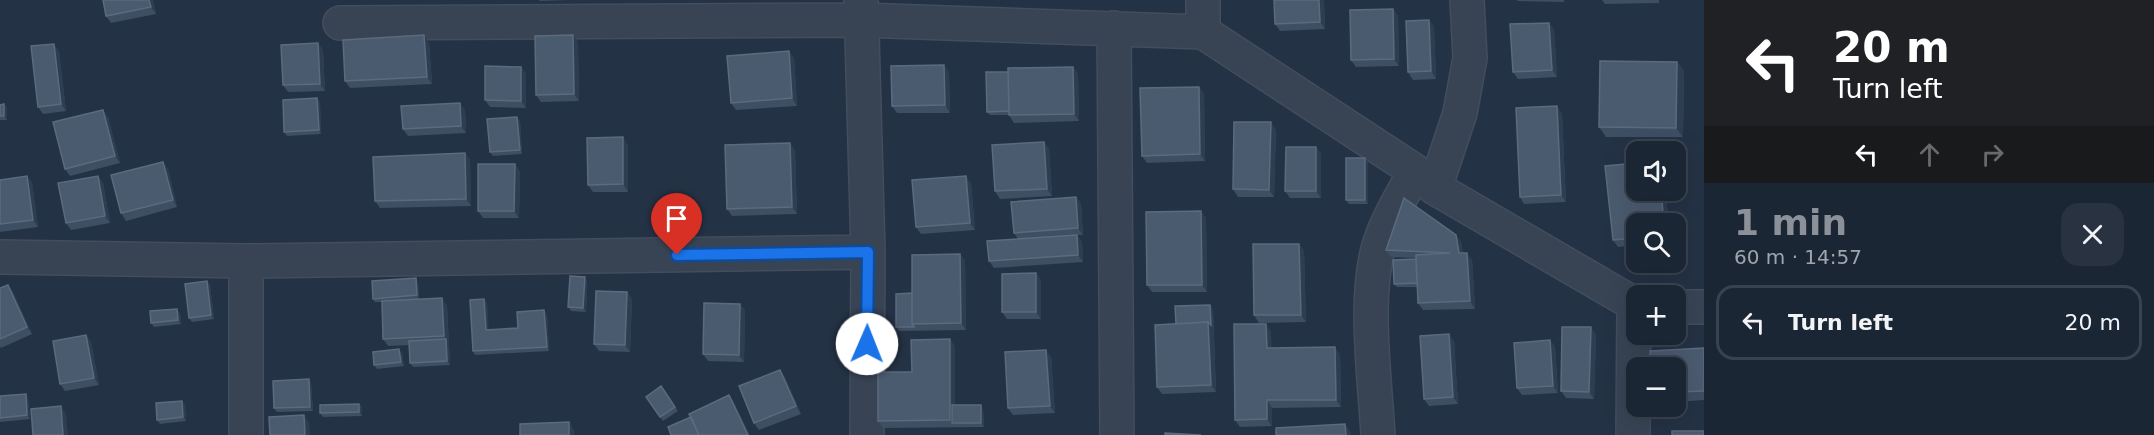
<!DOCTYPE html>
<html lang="en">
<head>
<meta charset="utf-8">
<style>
	body { margin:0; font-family:"DejaVu Sans",sans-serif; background:#283240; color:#f1f3f6; height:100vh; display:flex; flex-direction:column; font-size:22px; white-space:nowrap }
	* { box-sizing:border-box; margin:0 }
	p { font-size:20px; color:#a0a5ac }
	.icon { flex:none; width:33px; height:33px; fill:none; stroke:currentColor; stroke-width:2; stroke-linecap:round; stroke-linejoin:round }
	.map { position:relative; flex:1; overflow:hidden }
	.panel { display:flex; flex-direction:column; background:#1b2634; width:450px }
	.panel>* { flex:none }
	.hud { background:#202124; color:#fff; overflow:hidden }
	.tools { position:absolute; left:1626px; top:141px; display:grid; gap:12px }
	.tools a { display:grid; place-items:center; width:60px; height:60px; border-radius:12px; background:#1b2634; box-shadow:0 6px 24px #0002,0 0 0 2px #39434f; font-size:30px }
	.pin { position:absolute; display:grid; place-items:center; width:51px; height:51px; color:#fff; margin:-62px -26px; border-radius:50% 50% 50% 0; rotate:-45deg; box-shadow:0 0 6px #0007 }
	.pin .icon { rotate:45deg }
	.me { position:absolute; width:66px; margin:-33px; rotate:1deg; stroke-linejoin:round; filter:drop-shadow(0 0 4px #0008) }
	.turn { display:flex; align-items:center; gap:21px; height:126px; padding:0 30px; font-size:27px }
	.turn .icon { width:78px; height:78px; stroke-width:2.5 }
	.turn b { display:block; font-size:42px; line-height:51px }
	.lanes { display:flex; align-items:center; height:57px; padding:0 30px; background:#0003; justify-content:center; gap:30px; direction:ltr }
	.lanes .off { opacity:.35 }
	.round { display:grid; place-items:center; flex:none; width:63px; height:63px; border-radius:18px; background:#283240 }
	.summary { display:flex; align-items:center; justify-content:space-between; height:102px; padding:0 30px }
	h1 { font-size:36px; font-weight:600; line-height:45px; color:#8c9099 }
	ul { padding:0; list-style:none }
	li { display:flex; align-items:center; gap:18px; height:75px; margin:0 12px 9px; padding:0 18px; border:3px solid #39434f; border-radius:18px }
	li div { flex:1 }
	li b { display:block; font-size:22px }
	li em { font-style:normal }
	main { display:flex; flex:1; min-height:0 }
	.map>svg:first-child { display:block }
</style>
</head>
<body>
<main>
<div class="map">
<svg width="1704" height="435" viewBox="0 0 1704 435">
	<rect width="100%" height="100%" fill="#243245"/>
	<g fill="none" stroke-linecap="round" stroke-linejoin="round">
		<!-- street casing -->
		<g stroke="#424d5d" stroke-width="36">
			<path id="street" d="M861,0L868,252L867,435
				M1203,0V32
				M340,23L861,20L1203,32L1415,171L1435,188L1636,305
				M1114,28L1117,435
				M1435,188L1460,113L1470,58L1467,0
				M0,257L246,261L868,252
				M1676,307H1704
				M246,435V261
				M1378,435C1375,380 1362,288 1382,237C1390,214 1404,193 1415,171
				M1633,435L1634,305"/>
		</g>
		<!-- street -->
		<use href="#street" stroke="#384454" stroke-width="33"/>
	</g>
	<!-- wall -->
	<path fill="#3e4e63" d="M103,0H153L156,14L111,23L106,16Z
		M539,0H568L540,1Z
		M1324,0L1325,29L1280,31L1275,24Z
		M1517,0H1564V2L1517,1Z
		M1602,0H1659V3L1605,4Z
		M1393,9L1398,16L1399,66L1356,67L1351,60Z
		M1429,20L1434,27L1436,79L1413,80L1408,72Z
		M1549,23L1554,30L1557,77L1518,79L1513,72Z
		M578,42L579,101L541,102L536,95Z
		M318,43L323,50L325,91L288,92L283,85Z
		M429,43L432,84L350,88L345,81Z
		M59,51L66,111L43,114L38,107Z
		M794,58L797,106L736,110L731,103Z
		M1677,62L1684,71L1683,137H1606L1599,127Z
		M521,67L526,74V108L490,107L485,100Z
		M1073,67L1078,74L1079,121L1014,123L1009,115H990L987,112L1008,72Z
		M949,72L950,113H897L892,106Z
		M1199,87L1204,94L1205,161L1147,163L1142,156Z
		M317,98L320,102L321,134L287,136L284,132Z
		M4,104L7,108V120H0V105Z
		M1557,106L1562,114L1566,202L1524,204L1520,197Z
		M465,110L466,133L408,136L403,129Z
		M108,117L120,163L70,176L65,169Z
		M520,121L522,154L493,156L490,152Z
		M1276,130L1274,197H1238L1233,189Z
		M1044,142L1049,149L1052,196L1000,199L995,191Z
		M628,145V192H593L588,185Z
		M1316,147L1321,154V198H1290L1285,191Z
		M795,150L797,214L732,216L727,209Z
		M465,153L470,160L471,206L380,208L375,201Z
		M1365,158L1368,162V204H1349L1346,200Z
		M515,164L520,172L519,218H483L478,211Z
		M168,169L177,207L126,221L121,213Z
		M27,176L32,183L38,227L0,232V180Z
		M98,176L103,183L110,223L71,230L66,223Z
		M971,183L975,230L921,234L916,227Z
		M1636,190H1665L1669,224H1636V245L1618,247L1613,240Z
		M1076,197L1081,204L1083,235H1077L1082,242L1083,262L994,268L989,261L1018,239L1014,233Z
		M1201,211L1206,219L1207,292H1152L1147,285Z
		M1456,235L1461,242L1463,253L1472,260L1475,309L1423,310L1418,303L1417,287H1397L1394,284L1416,258L1391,257L1386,250Z
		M1299,244L1304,251L1306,322L1259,323L1254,315Z
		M960,254L965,261L966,330L899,331L896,327L912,293Z
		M1041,280V319H1007L1002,312Z
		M207,281L210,285L214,319L192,322L189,318Z
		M587,281L586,312L571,311L568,307Z
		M418,282L419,299L447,305L450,365L413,367L410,363L409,345L388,346L383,339L382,302H375L373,299Z
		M0,288L13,292L32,334L1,348L0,346Z
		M627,292L632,299L630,352L599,351L594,344Z
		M487,303L488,330L518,328L547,314L549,351L475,355L473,351Z
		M740,304L745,311L744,362L708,361L703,354Z
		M1213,309L1216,392L1162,394L1157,387L1176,324Z
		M180,313L181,324L154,327L151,323Z
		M1271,331V348L1340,355L1341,407L1272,408V426L1240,427L1235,420Z
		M1596,334L1594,399L1566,398L1561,391Z
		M86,335L91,342L99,385L65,391L60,384Z
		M950,339L955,347V405H981L983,409L984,427L883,428L878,421L912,372Z
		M1550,340L1555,347L1558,393L1522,395L1517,388Z
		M1454,341L1458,404L1429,406L1424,399Z
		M1704,348V400L1676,402V368Z
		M402,353L404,366L377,369L374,365Z
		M1051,357L1055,413L1013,415L1008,408Z
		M785,377L801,414L759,430L754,423Z
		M311,383L313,411L277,412L274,408Z
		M661,386L678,411L663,421L646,397Z
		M26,394L28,398L30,419L0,422V396Z
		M182,401L185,405L186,421L160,424L157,420Z
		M359,404L362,407V416L323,417L320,413Z"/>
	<!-- shaded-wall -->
	<path fill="#2e3e52" d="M149,0H153L156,14L151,7Z
		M1319,0H1324L1325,29L1320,22Z
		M1393,9L1398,16L1399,66L1394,59Z
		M1429,20L1434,27L1436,79L1431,71Z
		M1549,23L1554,30L1557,77L1552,70Z
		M424,35L429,43L432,84L427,77Z
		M573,35L578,42L579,101L574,94Z
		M318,43L323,50L325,91L320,84Z
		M54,44L59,51L66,111L61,104Z
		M789,51L794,58L797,106L792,98Z
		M1677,62L1684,71L1683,137L1676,128Z
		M944,65L949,72L950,113L945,105Z
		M521,67L526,74V108L521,101Z
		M1073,67L1078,74L1079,121L1074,114Z
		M1199,87L1204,94L1205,161L1200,154Z
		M317,98L320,102L321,134L319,130Z
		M460,103L465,110L466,133L461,126Z
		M4,104L7,108V120L4,116Z
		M1557,106L1562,114L1566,202L1561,195Z
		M103,110L108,117L120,163L115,156Z
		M517,117L520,121L522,154L520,150Z
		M1271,122L1276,130L1274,197L1269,190Z
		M623,137L628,145V192L623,184Z
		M1044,142L1049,149L1052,196L1047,189Z
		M790,143L795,150L797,214L792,207Z
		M1316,147L1321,154V198L1316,191Z
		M465,153L470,160L471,206L466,199Z
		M1365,158L1368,162V204L1365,200Z
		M163,162L168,169L177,207L173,200Z
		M515,164L520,172L519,218L514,211Z
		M27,176L32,183L38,227L33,220Z
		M98,176L103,183L110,223L105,216Z
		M966,176L971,183L975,230L970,223Z
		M1661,190H1665L1669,224H1664Z
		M1076,197L1081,204L1083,235L1078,228Z
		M1201,211L1206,219L1207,292L1202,285Z
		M1077,235L1082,242L1083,262L1078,255Z
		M1456,235L1461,242L1464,260L1459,253Z
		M1299,244L1304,251L1306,322L1301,315Z
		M1467,253L1472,260L1475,309L1470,301Z
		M960,254L965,261L966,330L961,323Z
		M1036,273L1041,280V319L1036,312Z
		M585,277L587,281L586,312L583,308Z
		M416,278L418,282L419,299L417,295Z
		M207,281L210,285L214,319L211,315Z
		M8,285L13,292L32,334L27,327Z
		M627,292L632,299L630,352L625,345Z
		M442,298L447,305L450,365L447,361L446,339L444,336Z
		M484,299L487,303L489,334L486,330Z
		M740,304L745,311L744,362L739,355Z
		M1210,305L1213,309L1216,392L1211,385L1208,322Z
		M177,309L180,313L181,324L178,320Z
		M544,310L547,314L549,351L547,347Z
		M1266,324L1271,331L1272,355L1267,348Z
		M1591,327L1596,334L1594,399L1589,392Z
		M1449,334L1454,341L1458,404L1453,397Z
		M86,335L91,342L99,385L94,378Z
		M950,339L955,347V423H952L950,420Z
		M1550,340L1555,347L1558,393L1553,386Z
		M1335,347L1340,355L1341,407L1336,400Z
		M399,349L402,353L404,366L401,362Z
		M1046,350L1051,357L1055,413L1050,406Z
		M780,370L785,377L801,414L796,406Z
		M309,379L311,383L313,411L310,407Z
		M26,394L28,398L30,419L27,415Z
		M729,395L734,402L750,435H748Z
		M1267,400L1272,408V426L1267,419Z
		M182,401L185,405L186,421L183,417Z
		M359,404L362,407V416L359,412Z
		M981,405L983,409L984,427L981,423Z
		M61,406L66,414L68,435H63Z
		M304,415L309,422L310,435H305Z
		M569,422L574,430V435H569Z
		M1345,424L1350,431L1351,435H1346Z"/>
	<!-- building -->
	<path fill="#4b5b6f" stroke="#5c6a7e" stroke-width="1.5" d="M103,0H149L151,7L106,16Z
		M1274,0H1319L1320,22L1275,24Z
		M1393,9L1394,59L1351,60L1350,10Z
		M1429,20L1431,71L1408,72L1406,21Z
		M1549,23L1552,70L1513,72L1510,24Z
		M424,35L427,77L345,81L343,40Z
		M573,35L574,94L536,95L535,36Z
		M318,43L320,84L283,85L281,45Z
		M54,44L61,104L38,107L31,46Z
		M789,51L792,98L731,103L727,56Z
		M1600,61L1677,62L1676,128L1599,127Z
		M944,65L945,105L892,106L891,66Z
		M485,66L521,67V101L485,100Z
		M1073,67L1074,114L1009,115L1008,68Z
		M986,72H1008L1009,111L987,112Z
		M1199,87L1200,154L1142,156L1140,88Z
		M317,98L319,130L284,132L283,100Z
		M460,103L461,126L403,129L401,106Z
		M4,104V116H0V105Z
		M1557,106L1561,195L1520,197L1516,108Z
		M103,110L115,156L65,169L53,122Z
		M517,117L520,150L490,152L487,119Z
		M1234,122H1271L1269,190L1233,189Z
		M623,137V184L588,185L587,138Z
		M1044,142L1047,189L995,191L992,145Z
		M790,143L792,207L727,209L725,145Z
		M1286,147H1316V191H1285Z
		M465,153L466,199L375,201L373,157Z
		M1346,158H1365V200H1346Z
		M163,162L173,200L121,213L111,175Z
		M1636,163V190H1661L1664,224H1636V238L1613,240L1605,166Z
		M478,164H515L514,211H478Z
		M27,176L33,220L0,224V180Z
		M98,176L105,216L66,223L58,183Z
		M966,176L970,223L916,227L912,180Z
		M1076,197L1078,228L1014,233L1011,202Z
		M1404,198L1456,235L1459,253H1467L1470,301L1418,303L1416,255L1450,253L1386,250Z
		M1201,211L1202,285H1147L1146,212Z
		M1077,235L1078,255L989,261L987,241Z
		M1253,244H1299L1301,315H1254Z
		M960,254L961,323L912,324V255Z
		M1416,259L1417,283L1394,284L1393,260Z
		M1036,273V312H1002V274Z
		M570,276L585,277L583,308L568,307Z
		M416,278L417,295L373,299L372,281Z
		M207,281L211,315L189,318L185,284Z
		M8,285L27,327L0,339V288Z
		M596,291L627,292L625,345L594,344Z
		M912,293V324L914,327H896V294Z
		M442,298L444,336L383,339L382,301Z
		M484,299L486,330L518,328L517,312L544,310L547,347L473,351L470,300Z
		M704,303L740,304L739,355L703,354Z
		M1210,305L1211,325L1208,322L1176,324L1175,306Z
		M177,309L178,320L151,323L150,311Z
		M1208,322L1211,385L1157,387L1155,325Z
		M1234,324H1266L1267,348L1335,347L1336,400H1267V419L1235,420Z
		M1562,327H1591L1589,392L1561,391Z
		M1449,334L1453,397L1424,399L1420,336Z
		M86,335L94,378L60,384L53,341Z
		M446,339L447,361L410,363L409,341Z
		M950,339V420L878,421V372H912L911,340Z
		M1550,340L1553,386L1517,388L1514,343Z
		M1704,348V391L1676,392V368H1651L1650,351Z
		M399,349L401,362L374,365L373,352Z
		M1046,350L1050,406L1008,408L1005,352Z
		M780,370L796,406L754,423L739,386Z
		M309,379L310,407L274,408L273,381Z
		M661,386L675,407L660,417L646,397Z
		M26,394L27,415L0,418V396Z
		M729,395L748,435H699L689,414Z
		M182,401L183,417L157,420L156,403Z
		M359,404V412L320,413V405Z
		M952,405H981V423H952Z
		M61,406L63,435H33L31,409Z
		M304,415L305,435H270L269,417Z
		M691,417L699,435H671L668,427Z
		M569,422V435H520V424Z
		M1345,424L1346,435H1276V428Z
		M1672,431H1704V435H1672Z
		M1165,433L1201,435H1165Z"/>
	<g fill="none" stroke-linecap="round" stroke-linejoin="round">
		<!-- route casing -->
		<g stroke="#114b97" stroke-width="15">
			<path id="route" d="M677,255L868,252L867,344"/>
		</g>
		<!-- route -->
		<use href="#route" stroke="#1a73e8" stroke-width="10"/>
	</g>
</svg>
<div class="tools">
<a><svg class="icon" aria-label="sound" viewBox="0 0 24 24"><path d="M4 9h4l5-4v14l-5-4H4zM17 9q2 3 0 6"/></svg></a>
<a><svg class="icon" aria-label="search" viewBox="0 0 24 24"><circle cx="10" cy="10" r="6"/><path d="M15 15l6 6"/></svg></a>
<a>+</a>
<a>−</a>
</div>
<div class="pin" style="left:677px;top:255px;background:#d93025"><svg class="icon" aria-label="arrive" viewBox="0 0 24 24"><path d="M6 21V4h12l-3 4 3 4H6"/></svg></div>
<svg class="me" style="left:867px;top:344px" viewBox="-20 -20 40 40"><circle r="19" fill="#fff"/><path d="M0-13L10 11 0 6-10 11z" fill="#1a73e8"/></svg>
</div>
<section class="panel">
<div class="hud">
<div class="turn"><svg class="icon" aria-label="left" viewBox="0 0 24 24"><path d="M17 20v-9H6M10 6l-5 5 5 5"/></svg><div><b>20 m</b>Turn left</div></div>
<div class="lanes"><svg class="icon" aria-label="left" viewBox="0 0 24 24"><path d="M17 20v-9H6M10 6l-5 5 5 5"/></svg><svg class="icon off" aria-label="ahead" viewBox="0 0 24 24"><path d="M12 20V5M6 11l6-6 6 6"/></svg><svg class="icon off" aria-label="right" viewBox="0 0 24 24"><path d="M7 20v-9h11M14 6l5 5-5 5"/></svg></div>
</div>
<div class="summary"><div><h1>1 min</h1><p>60 m · 14:57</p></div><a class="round"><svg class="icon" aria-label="close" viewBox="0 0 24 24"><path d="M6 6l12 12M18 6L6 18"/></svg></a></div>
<ul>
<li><svg class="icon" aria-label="left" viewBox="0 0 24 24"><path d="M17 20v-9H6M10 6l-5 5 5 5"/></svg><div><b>Turn left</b></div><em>20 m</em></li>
</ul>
</section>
</main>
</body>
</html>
